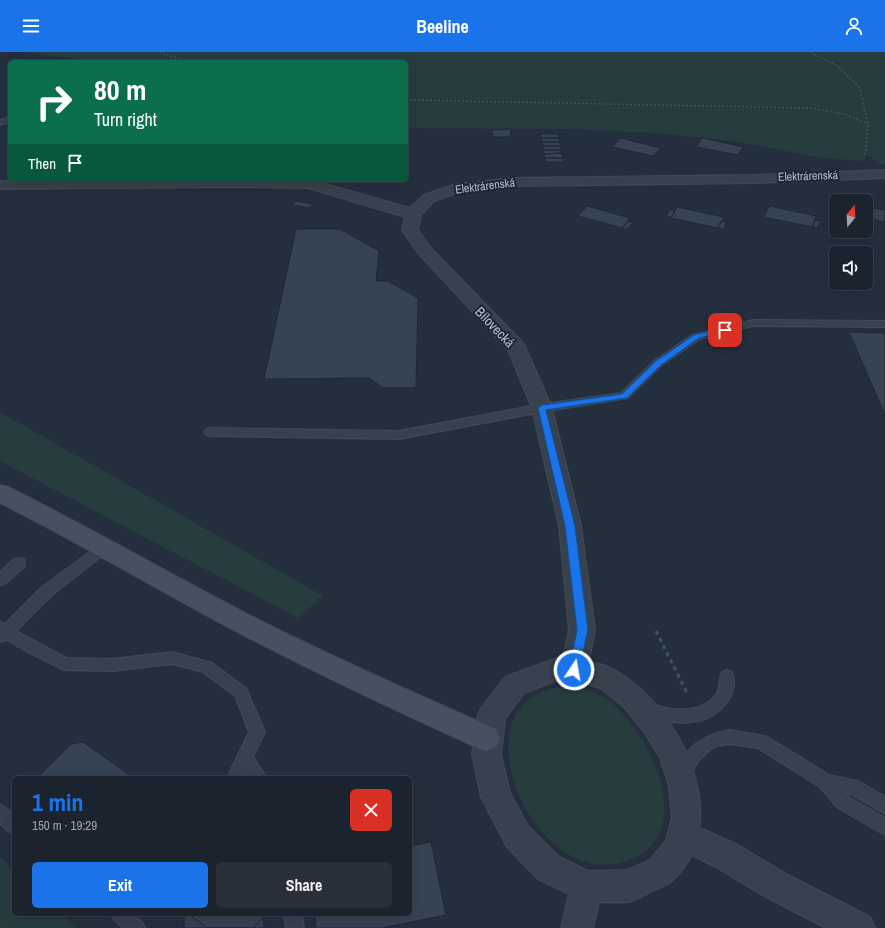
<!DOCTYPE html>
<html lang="en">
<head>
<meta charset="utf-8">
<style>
	body { margin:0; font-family:"Archivo Narrow",sans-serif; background:#282f3a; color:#f1f3f6; height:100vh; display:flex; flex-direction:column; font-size:15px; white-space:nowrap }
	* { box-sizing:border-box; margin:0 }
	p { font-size:13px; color:#a0a4aa }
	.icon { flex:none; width:22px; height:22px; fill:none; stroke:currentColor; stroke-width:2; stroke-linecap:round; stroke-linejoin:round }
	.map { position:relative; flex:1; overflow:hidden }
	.sheet { position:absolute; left:12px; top:724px; width:400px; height:140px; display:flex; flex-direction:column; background:#1b232e; border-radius:6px; box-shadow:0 4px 16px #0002,0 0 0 1px #39404a }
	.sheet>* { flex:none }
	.banner { position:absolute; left:8px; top:8px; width:400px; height:122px; border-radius:6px; box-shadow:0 4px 16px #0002,0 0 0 1px #39404a; background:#0b6e4f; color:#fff; overflow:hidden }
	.needle { width:26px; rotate:18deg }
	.tools { position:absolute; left:829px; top:142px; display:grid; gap:8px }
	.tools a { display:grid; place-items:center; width:44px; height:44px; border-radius:6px; background:#1b232e; box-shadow:0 4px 16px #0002,0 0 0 1px #39404a; font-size:20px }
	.pin { position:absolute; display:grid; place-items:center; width:34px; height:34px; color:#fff; margin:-17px; border-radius:8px; box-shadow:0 2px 6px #0006 }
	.me { position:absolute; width:44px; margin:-22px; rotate:12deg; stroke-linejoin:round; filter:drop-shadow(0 0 3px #0008) }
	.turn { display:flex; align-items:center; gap:14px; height:84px; padding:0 20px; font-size:18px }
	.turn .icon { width:52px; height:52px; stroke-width:2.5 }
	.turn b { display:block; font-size:28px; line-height:34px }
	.then { display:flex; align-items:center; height:38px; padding:0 20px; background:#0003; gap:8px; font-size:15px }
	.round { display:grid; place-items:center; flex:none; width:42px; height:42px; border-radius:6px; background:#282f3a }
	.overview { display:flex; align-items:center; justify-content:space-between; height:68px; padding:0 20px }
	h1 { font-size:24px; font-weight:700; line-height:30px; color:#1a73e8 }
	.primary-button { display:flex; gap:8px; margin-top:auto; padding:8px 20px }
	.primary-button a { flex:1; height:46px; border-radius:6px; background:#1a73e8; color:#fff; font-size:16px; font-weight:700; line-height:46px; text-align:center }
	.primary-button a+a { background:#282f3a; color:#f1f3f6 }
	header { display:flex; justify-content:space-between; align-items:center; height:52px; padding:0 20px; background:#1a73e8; color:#fff; font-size:18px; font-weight:700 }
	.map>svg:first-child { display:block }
</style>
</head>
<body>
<header><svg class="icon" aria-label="menu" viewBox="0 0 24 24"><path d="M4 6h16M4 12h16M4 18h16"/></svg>Beeline<svg class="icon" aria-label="person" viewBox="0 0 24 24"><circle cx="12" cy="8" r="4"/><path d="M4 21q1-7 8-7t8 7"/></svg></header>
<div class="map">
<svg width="885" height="876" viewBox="0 0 885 876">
	<rect width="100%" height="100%" fill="#242f3e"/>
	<!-- green -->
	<path fill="#263c3f" d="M23,0H885V112H881L866,102L864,109L823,106L732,89L657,81L569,77L406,76V10H102Z
		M0,360L323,544L298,566L0,409Z
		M561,635C578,635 595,638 609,649C649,679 698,778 632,807C536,849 449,649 561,635Z
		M0,805L14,818V862H61L76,876H0Z"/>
	<!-- building -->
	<path fill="#364354" stroke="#1f2835" d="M510,77L511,85H493L492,78Z
		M540,82H558L559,86H541Z
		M541,86H559L560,90H542Z
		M621,86L661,96L653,104L612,95Z
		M702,86L743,95L738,103L696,95Z
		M542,90H560V94H543Z
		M543,94H560L561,98H543Z
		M543,98H561L562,101L544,102Z
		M562,101L563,106H545L544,102Z
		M545,106H563L564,110H546Z
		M296,149L313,152L309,156L293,153Z
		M587,154L630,166L622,176L578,164Z
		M769,154L816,164L812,175L764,165Z
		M677,155L724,165L718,176L671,166Z
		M866,155L885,158V170L866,166Z
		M670,158L675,159L671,166L666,164Z
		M815,168L820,169L818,176L812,175Z
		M628,169L633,171L627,177L622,176Z
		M721,169L726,170L725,177L718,176Z
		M296,177H340L379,199L376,229H388L418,246L416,336H383L369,326L264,327Z
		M849,280L885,281V363Z
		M83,690L134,726H37L71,692Z
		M431,790L446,863L382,876H316L315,862H410V794Z
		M184,862H263L264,876H184Z
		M188,862H265L254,876H207Z"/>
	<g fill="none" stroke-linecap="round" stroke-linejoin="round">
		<!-- service casing -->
		<g stroke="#414a57" stroke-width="2">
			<path id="service" d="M96,7L98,8L99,10H91Z
				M10,65V70L0,73V68Z
				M753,268L885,269V275L753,274L700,287L662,313L628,346L542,360L399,387L210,384L206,383L204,380L206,377L210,376L399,379L542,352L621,341L654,309L692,283Z
				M105,490L109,492L111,495L109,498L52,543L16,579L66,606L112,607L172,600L212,611L246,636L265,680L253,705L267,726H250L246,720L243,726H227L249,680L235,644L203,620L172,612L112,619L64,618L24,598L7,588L0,590V570L5,572L42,535L101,492Z
				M19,506L24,507L25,511L24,515L5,532L0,533V520L14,507Z
				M727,618L732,620C736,627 734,640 729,647C710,677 672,674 642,663L640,658L642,653C652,650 662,656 672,657C689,659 708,656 717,641C720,635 719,626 722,620Z
				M729,678L766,684L829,723L858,729L885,745V762L849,741L845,740L850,746L885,766V783L838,756L820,735L758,696L729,692L717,694L710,698L699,708L687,728L681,730L675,728L673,723C685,696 701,684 729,678Z
				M0,753L6,756L14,763V781L8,779L0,771Z
				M111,862H133L142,870L145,876H123L114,868Z
				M284,862H302L304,876H286Z"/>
		</g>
		<!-- minor casing -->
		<g stroke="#414a57" stroke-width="2">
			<path id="minor" d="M885,118V126L755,131L514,134L463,139L434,149L421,163L418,178L430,195L524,292L552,356L581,474L595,578L587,618L583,626L574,629L565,626L561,618L569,578L559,474L532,356L508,298L418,201L402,178L405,165L308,136L230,135L0,137V129L311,128L410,156L424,143L456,132L514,126L755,123Z
				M684,769L738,793L788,823L870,865L875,876H826L766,845L716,815L673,794L669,784L673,774Z"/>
		</g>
		<!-- tertiary casing -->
		<g stroke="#414a57" stroke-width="2">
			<path id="tertiary" d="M557,606C578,607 600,609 618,620C680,657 736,770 672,829C668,833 659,836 654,838C646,842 637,848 629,850C620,851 608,850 599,850L593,876H561L569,842L538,827L507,795L481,745L472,702L478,663L482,655L505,625ZM558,628L584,631L600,636L624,655L645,681L660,706L669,734L672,766L666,788L650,808L628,818L588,819L559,805L528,774L510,741L501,702L505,667L524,641Z"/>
		</g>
		<!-- secondary casing -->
		<g stroke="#414a57" stroke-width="2">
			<path id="secondary" d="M0,433L8,435C95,478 178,527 265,571C341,609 418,643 496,677L500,686L496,695L486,699L476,695C399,660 322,624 247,585C164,542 84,493 0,451Z"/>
		</g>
		<!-- path-far1 -->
		<path stroke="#3f5557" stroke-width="1.5" stroke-dasharray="2 2" stroke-linecap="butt" d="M159,0L189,10
			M810,0L839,15L859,35L868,72L865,104
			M406,48L810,56L845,62L868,72"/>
		<!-- path -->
		<path stroke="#3f5557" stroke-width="3" stroke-dasharray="4 4" stroke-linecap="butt" d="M656,579L688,643"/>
		<!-- service -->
		<use href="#service" fill="#38414e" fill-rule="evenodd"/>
		<!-- minor -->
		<use href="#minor" fill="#38414e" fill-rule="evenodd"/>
		<!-- tertiary -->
		<use href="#tertiary" fill="#38414e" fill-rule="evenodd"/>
		<!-- secondary -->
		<use href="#secondary" fill="#465061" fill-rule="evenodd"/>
	</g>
	<!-- route -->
	<path fill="#1a73e8" stroke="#114b97" d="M725,275L728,278L727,279L699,286L661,313L627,346L546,358L575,474L588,578L579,618L578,621L574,622L570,621L569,618L577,578L565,474L538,356L542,353L622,342L656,309L694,283Z"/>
	<g text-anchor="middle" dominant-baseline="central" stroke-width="4" stroke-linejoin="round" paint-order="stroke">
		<!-- far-street labels -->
		<g font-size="12" fill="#b4bcc9" stroke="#1d2633">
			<text transform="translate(808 124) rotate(-2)">Elektrárenská</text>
			<text transform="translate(485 134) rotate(-7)">Elektrárenská</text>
		</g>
		<!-- street labels -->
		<g font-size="14" fill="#b4bcc9" stroke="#1d2633">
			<text transform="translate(495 275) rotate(46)">Bílovecká</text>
		</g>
	</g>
</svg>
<div class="tools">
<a><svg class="needle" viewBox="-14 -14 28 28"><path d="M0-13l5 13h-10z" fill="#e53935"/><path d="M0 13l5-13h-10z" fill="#a0a4aa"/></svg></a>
<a><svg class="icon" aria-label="sound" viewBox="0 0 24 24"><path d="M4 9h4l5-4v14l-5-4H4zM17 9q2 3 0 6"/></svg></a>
</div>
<div class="pin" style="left:725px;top:278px;background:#d93025"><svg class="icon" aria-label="arrive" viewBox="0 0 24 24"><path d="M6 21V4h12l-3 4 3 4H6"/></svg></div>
<svg class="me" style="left:574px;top:618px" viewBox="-20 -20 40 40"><circle r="17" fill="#1a73e8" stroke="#fff" stroke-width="3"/><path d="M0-11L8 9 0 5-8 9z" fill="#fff"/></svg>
<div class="banner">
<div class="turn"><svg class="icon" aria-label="right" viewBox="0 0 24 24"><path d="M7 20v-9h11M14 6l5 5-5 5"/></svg><div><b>80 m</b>Turn right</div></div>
<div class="then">Then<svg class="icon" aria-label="arrive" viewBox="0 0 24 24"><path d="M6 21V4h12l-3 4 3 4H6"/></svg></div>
</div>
<section class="sheet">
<div class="overview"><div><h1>1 min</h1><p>150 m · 19:29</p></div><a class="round" style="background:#d93025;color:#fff"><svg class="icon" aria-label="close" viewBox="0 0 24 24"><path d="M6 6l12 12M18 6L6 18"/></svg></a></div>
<div class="primary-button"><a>Exit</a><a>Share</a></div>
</section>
</div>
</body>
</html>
